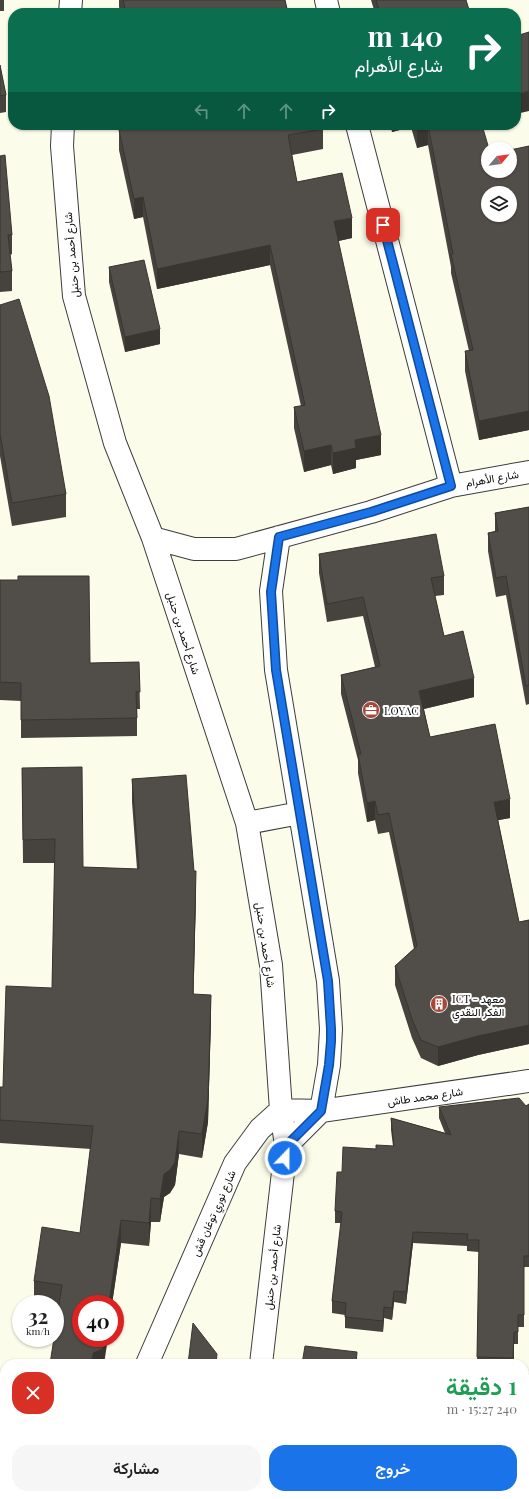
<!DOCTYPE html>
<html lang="ar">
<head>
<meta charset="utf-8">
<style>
	body { margin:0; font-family:"Playfair Display",Vazirmatn,serif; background:#f6f6f6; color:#222; direction:rtl; height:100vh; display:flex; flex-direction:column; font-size:15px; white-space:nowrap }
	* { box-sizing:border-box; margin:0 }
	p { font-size:13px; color:#767676 }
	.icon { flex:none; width:22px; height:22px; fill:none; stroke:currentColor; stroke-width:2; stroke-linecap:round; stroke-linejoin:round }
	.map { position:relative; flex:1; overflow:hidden; direction:ltr }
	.details { position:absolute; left:0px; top:1359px; width:529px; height:140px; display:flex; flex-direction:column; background:#fff; border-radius:16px 16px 0 0; box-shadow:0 1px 3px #0004; direction:rtl }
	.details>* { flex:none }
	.top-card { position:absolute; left:8px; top:8px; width:513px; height:122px; border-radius:16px; box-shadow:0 1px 3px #0004; direction:rtl; background:#0b6e4f; color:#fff; overflow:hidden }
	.needle { width:26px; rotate:61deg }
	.fabs { position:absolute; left:481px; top:142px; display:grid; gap:8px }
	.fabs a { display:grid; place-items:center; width:36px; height:36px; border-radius:50%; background:#fff; box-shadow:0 1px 3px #0004; font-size:20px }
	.speed { position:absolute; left:12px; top:1295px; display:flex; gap:8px; font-size:20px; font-weight:700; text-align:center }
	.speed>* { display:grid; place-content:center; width:52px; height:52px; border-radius:50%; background:#fff; box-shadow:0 1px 3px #0004; line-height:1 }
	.speed small { font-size:10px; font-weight:400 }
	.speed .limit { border:6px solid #d22; background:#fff; color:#111 }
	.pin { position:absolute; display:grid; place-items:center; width:34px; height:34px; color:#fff; margin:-17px; border-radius:8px; box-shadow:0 2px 6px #0006 }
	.me { position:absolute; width:44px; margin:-22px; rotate:22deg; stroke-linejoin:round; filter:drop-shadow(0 0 3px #0008) }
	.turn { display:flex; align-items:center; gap:14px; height:84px; padding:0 12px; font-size:18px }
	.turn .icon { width:52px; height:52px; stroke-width:2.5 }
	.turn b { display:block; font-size:28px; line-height:34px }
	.lanes { display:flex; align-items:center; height:38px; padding:0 12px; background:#0003; justify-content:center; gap:20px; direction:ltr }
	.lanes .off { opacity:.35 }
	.round { display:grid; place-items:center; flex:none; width:42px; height:42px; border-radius:16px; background:#f6f6f6 }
	.overview { display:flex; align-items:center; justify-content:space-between; height:68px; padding:0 12px }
	h1 { font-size:24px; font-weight:600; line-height:30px; color:#1e9e55 }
	.button { display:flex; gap:8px; margin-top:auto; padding:8px 12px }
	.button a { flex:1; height:46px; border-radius:16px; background:#1a73e8; color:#fff; font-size:16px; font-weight:600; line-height:46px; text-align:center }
	.button a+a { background:#f6f6f6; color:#222 }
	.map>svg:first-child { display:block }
</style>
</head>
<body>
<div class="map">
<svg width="529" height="1499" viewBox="0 0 529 1499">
	<rect width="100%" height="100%" fill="#fcfcea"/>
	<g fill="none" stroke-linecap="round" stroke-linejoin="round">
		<!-- minor casing -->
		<g stroke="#3d3d3d" stroke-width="24">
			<path id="minor" d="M326,0L329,13
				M70,13L71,0
				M63,125L62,146L74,296L115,443L153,538L247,823L271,965L281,1110L286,1146L261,1364
				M357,125L451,486
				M279,537L271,591L276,670L328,981L331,1029L329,1065L321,1111L286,1146
				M153,538L194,549H236L371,512L451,486L529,472
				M247,823L300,813
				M147,1364L235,1163L260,1129L281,1110L321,1111L529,1081
				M89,1499L91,1494
				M247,1499V1494"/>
		</g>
		<!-- minor -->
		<use href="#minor" stroke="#fff" stroke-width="22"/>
	</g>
	<!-- wall -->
	<path fill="#46423e" d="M0,0H4V11H0Z
		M119,0H285L288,13H121L119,7Z
		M371,0H466L470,13H375Z
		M0,65L6,95V112L0,113Z
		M390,125H482L488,171L529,146V430L479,440L465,371V351H469L451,273V267L428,145L417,148L411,127L392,132Z
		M323,129V149L292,155L297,182L352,238L338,241L381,455L356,460V468L333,474L331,465L304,472L294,428V407L301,406L270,265L157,289L143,217L134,219L119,150V130Z
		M0,156L12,235V254L10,255L12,271V291L0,292Z
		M109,267L160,344L125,352L109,282Z
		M0,305L66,494V517L12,526L0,456Z
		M529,507V704L526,705L506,595L496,597L488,551V533L495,531V513Z
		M319,554L444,576V595L435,596L444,636L474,697L424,709L430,737L510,818L498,820L519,922L529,920V1044L478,1055L438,1066L421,1058L412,1038L395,985V966L414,949L389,832L378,834L375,820L367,822L358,773V760L341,694V675L375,667L363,616L327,622L319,573Z
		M0,580L90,663L139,662L140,709H137V736L21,738V701L0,700Z
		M22,768L83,867L137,869L132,802V779L196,894L193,994L211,1018L208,1122L202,1158L179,1154L175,1185L170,1193L164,1197L160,1222H151L149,1246L121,1243L112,1304H81L59,1307H55V1304H34V1281L80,1233L91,1149L0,1143V1087H3L52,988L55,863H23Z
		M529,1104V1267H524V1327H518V1344H514V1364H477L479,1252L467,1251V1246L413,1243L406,1304L394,1302L392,1320L384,1318L383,1332L345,1328V1315L332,1313V1301L341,1223H335V1211L342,1172L376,1149L393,1146L391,1130V1118L445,1133L439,1118V1107L526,1106Z
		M5,1494H36L35,1499H27Z"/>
	<!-- shaded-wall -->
	<path fill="#393632" d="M529,91V111L516,114V95Z
		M392,125H411V127L392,132Z
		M428,125V145L417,148V128Z
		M143,197V217L134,219V199Z
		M352,218V238L334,242V221Z
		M270,245V265L157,289V269Z
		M160,329V344L125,352V337Z
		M529,411V430L479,440V421Z
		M381,435V455L356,460V468L333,474V453L355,440Z
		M331,445V465L304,472V451Z
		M474,678V697L419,710V691Z
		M510,799V818L494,821V802Z
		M375,801V820L367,822V803Z
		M196,871V894L193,1017V994Z
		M211,995V1018L208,1122L202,1158V1134Z
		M529,1025V1044L478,1055L438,1066V1047L478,1036Z
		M179,1131V1154L175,1185L170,1193L164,1197L160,1222V1199L164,1174Z
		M151,1198V1222L149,1246V1223Z
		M121,1220V1243L112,1304H109Z
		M413,1232V1243L406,1304V1292Z
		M394,1291V1302L392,1320V1308Z
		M384,1307V1318L383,1332V1321Z
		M104,1338H108L104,1364H91L93,1353Z
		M357,1352V1364H356Z
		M14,1494H19V1499H12Z
		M183,1494H184V1499H182Z
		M379,1494H381L380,1499H378Z"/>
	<!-- building -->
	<path fill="#514d48" stroke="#393632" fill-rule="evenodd" d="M123,0H285L288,13H126Z
		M376,0H466L470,13H380Z
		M529,32V91L516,95V36Z
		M0,65L6,95L0,96Z
		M140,125H322L323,129L288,135L297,182L342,173L352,218L334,221L381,435L355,440L356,448L333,453L331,445L304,451L294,407L305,405L270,245L157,269L143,197L134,199L119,130Z
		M416,125H482L489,149H488V171H510V150L529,146V411L479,421L465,351L473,350L451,254H453L428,125L417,128ZM488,193H510V215H488Z
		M5,155L12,235H8L12,271L0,272V156Z
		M144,260L160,329L125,337L109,267Z
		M19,299L49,396L66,494L12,503L0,433V305Z
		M529,507V685L526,686L506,576L496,578L488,533L498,531L495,513Z
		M436,534L444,576L431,578L444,636L463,631L474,678L419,691L430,737L495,724L510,799L494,802L519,922L529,920V1025L478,1036L438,1047L421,1040L412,1019L395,966L417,946L389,813L378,815L375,801L367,803L358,754H361L341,675L380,666L363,597L327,604L319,554Z
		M18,576H89L90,663L139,662L140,692H136L137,718L21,720V683L0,682V580H18Z
		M82,767L83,867L139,869L132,779L186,775L194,871H196L193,994L211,995L208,1099L202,1134L179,1131L175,1162L170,1170L164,1174L160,1199L151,1198L149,1223L121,1220L109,1304H81V1338H104L103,1349L93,1353L91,1364H50L54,1338H55V1332L62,1285L34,1281L42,1227L80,1233L93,1126L0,1120V1087H3L6,986L52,988L55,839L23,840L22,768Z
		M519,1098L526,1106L529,1104V1256H524V1315H518V1332H514L513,1358L477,1357L479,1240H467L468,1234L413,1232L406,1292L394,1291L392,1308L384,1307L383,1321L345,1317L346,1303L332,1301L342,1212L335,1211L337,1172H342L343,1147L376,1149V1145L394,1146L391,1118L451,1135L439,1107Z
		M193,1323L217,1354L216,1364H188Z
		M305,1346L357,1352L356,1364H302Z
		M524,1374H529V1499H469V1494H524Z
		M0,1398L5,1399V1494H14L12,1499H0Z
		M143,1494H183L182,1499H143Z
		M311,1494H379L378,1499H310Z"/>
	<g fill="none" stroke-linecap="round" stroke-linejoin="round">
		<!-- route casing -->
		<g stroke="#114b97" stroke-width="10">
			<path id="route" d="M285,1158L286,1146L321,1111L329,1065L331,1041V1029L328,981L276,670L271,592L279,537L371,512L451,486L383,225"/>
		</g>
		<!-- route -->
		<use href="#route" stroke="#1a73e8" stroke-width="7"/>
	</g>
	<!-- icons -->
	<defs>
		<g id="office-disc" transform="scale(0.9)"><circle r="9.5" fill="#a74735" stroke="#fff"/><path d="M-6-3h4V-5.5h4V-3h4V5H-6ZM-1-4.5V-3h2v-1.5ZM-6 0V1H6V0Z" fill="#fff"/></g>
		<g id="building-disc" transform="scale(0.9)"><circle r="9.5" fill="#a74735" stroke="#fff"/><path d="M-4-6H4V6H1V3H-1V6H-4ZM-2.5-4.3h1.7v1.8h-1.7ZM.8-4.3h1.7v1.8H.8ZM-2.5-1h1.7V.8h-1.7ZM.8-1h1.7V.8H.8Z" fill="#fff"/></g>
	</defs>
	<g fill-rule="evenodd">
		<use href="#office-disc" x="371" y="710"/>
		<use href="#building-disc" x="439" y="1004"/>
	</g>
	<g text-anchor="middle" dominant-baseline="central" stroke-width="4" stroke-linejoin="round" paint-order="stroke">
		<!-- street labels -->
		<g font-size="11" fill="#0a0a0a" stroke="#fff">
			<text transform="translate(71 255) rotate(-95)">شارع أحمد بن حنبل</text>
			<text transform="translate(492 478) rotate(-10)">شارع الأهرام</text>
			<text transform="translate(184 633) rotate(72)">شارع أحمد بن حنبل</text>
			<text transform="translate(266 945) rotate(82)">شارع أحمد بن حنبل</text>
			<text transform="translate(425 1096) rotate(-8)">شارع محمد طاش</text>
			<text transform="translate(213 1213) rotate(-66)">شارع نوري توغان قش</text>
			<text transform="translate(272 1267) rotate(-84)">شارع أحمد بن حنبل</text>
		</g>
		<!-- poi labels -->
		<g font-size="11" fill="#0a0a0a" stroke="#fff" text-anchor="start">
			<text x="384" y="710">LOYAC</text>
			<text x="452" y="998">ICT - معهد<tspan x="452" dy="13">الفكر النقدي</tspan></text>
		</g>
	</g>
</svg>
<div class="fabs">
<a><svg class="needle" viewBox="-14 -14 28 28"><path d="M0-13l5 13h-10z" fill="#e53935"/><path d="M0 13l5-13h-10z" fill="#767676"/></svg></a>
<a><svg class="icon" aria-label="layers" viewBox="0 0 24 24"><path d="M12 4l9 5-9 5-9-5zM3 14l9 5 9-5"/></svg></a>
</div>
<div class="speed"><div>32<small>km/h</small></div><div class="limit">40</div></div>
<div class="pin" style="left:383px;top:225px;background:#d93025"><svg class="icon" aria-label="arrive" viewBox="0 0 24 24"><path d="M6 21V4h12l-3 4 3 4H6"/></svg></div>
<svg class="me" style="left:285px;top:1158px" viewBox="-20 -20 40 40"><circle r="17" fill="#1a73e8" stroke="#fff" stroke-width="3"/><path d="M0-11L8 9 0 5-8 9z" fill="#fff"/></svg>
<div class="top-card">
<div class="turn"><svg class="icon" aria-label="right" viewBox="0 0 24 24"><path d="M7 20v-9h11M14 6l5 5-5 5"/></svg><div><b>140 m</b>شارع الأهرام</div></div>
<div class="lanes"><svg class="icon off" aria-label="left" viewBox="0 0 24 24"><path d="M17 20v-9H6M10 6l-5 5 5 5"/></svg><svg class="icon off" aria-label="ahead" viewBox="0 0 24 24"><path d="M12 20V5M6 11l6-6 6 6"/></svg><svg class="icon off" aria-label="ahead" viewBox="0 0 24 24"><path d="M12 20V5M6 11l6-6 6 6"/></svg><svg class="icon" aria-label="right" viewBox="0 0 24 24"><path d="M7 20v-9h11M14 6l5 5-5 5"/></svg></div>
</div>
<section class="details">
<div class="overview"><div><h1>1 دقيقة</h1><p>240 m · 15:27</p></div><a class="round" style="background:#d93025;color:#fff"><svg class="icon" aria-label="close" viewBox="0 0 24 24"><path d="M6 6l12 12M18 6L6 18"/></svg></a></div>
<div class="button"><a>خروج</a><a>مشاركة</a></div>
</section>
</div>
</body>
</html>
